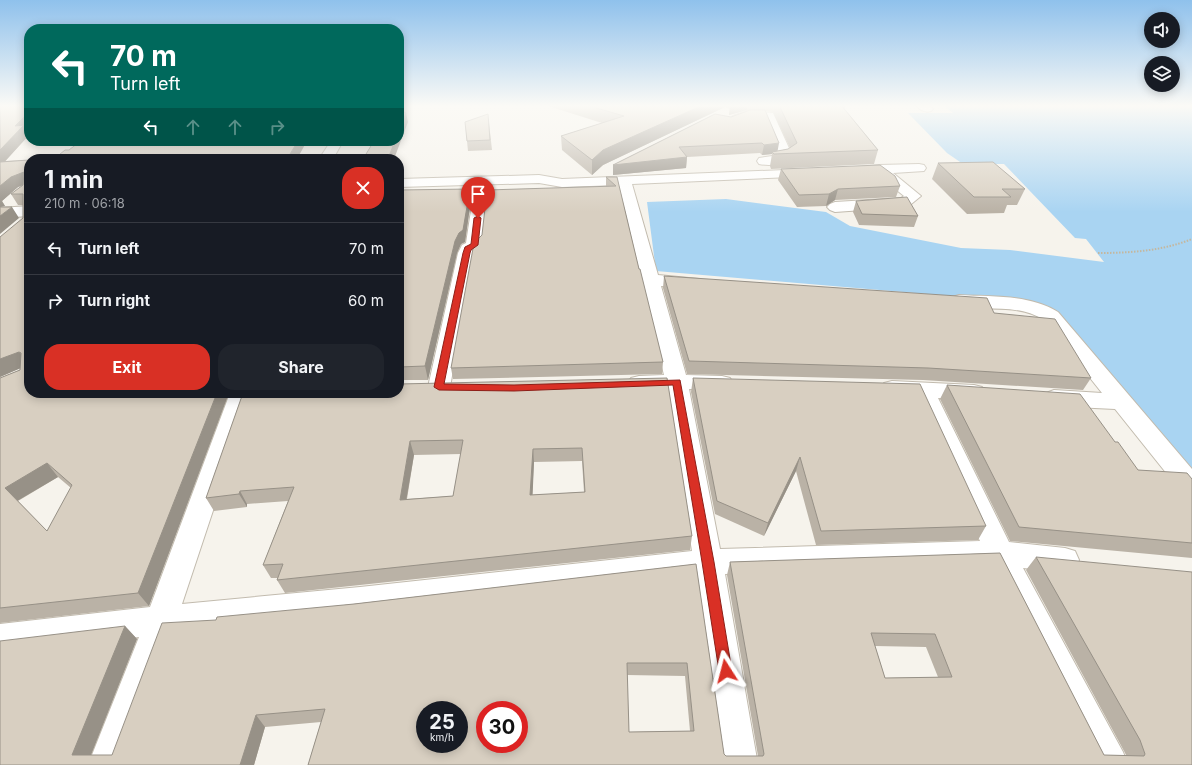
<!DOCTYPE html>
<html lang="en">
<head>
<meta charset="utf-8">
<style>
	body { margin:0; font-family:Inter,sans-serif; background:#20242c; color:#f1f3f6; height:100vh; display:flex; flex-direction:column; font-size:15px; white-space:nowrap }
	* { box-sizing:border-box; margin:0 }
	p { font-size:13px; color:#9ea1a6 }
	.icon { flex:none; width:22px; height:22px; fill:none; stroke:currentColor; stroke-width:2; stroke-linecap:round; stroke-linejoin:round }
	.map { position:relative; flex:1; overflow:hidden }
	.details { position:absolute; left:24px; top:154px; width:380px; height:244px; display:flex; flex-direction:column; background:#171b24; border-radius:16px; box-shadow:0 2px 10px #0003 }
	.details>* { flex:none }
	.guide { position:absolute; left:24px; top:24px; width:380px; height:122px; border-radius:16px; box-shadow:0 2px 10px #0003; background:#00695c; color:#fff; overflow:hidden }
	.controls { position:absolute; left:1144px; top:12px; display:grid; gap:8px }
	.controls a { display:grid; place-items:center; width:36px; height:36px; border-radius:50%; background:#171b24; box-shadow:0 2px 10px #0003; font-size:20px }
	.speed { position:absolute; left:416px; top:701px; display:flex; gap:8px; font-size:20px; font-weight:700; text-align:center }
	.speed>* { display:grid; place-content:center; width:52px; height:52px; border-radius:50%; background:#171b24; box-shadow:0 2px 10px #0003; line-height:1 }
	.speed small { font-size:10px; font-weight:400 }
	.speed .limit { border:6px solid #d22; background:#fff; color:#111 }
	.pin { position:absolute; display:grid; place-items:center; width:34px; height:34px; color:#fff; margin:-41px -17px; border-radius:50% 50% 50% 0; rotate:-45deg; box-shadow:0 0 4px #0007 }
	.pin .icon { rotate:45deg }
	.me { position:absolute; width:44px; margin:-22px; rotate:351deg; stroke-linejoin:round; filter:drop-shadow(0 0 3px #0008) }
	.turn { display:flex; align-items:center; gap:14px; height:84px; padding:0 20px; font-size:18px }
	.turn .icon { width:52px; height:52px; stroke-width:2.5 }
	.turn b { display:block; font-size:28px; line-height:34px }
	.lanes { display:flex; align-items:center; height:38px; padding:0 20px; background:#0003; justify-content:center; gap:20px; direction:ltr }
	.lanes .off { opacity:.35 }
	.round { display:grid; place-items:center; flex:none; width:42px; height:42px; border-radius:16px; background:#20242c }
	.head { display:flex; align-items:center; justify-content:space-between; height:68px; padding:0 20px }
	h1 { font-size:24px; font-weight:700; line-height:30px }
	.action { display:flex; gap:8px; margin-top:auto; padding:8px 20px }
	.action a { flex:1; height:46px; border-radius:16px; background:#d93025; color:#fff; font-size:16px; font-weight:700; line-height:46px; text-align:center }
	.action a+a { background:#20242c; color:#f1f3f6 }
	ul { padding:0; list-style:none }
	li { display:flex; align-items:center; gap:12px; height:52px; padding:0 20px; border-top:1px solid #363941 }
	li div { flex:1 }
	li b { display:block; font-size:15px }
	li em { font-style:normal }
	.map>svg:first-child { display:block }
</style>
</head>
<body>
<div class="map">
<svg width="1192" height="765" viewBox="0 0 1192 765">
	<rect width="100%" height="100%" fill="#f6f3ec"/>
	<!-- water -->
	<path fill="#a9d4f2" d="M943,105H1192V476L1033,303L656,271L647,202L726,199L826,212L850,226L961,248L1010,250L1104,262L1086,239L1075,238L1004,164H963L947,153L908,113H953Z"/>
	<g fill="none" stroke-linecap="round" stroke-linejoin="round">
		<!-- minor casing -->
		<g stroke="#c2bbae" stroke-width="2">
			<path id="minor" d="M916,105H929L933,109L931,111C925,113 920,110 916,105Z
				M747,111L773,113L793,157C787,165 769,166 759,164L757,161L759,158L779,155L764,118H748L737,122L733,120L731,118L733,116Z
				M331,141H343L333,159H319Z
				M919,164L924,165L926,168L924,171L893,173L921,196L910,205L905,207L835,212L830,210L827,207L830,204L835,202L901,198L904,196L877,174H850L848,171L850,168L879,165Z
				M809,169L814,170L816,173L814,176L632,184L658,275L699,279L702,283L699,287L693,288L661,286L686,375L722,376L730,378L733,383L730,388L722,390L689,389L720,549L980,541L915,397L892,395L884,393L881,388L884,383L892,381L974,385L982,387L985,392L982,397L974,399L938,398L1009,542L1065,548L1075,551L1079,560L1075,569L1065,572L1023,568L1123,752L1128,765H1091L992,565L725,574L758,765H722L695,576L360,615L172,633L124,765H88L139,637L0,654V624L150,607L230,393H252L182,604L360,587L692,551L667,389L639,390L631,388L628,383L631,378L639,376L664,375L618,185L562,187L539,183L399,187V179L539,175L562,179Z
				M481,187L486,188L488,191L482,245L474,253L450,387L447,392L439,394L431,392L428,387L458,253L462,245L466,243L474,191L476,188Z
				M29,206V216L0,218V208Z
				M959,295C992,297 1029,294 1058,312L1192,469V497L1183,494L1115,409L1054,406L1046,403L1043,398L1046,393L1054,390L1102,393L1044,320C1016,302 983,313 952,305L950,301L952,297Z"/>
		</g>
		<!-- path -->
		<path stroke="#c4b79f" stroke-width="2" stroke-dasharray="1.5 1.5" stroke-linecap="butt" d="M1098,253C1130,253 1162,251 1192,239"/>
		<!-- minor -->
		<use href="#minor" fill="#fff" fill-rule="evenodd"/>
	</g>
	<!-- wall -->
	<path fill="#bab2a6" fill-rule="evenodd" d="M0,105L26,130L29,135L5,161L29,160V393H229L149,606L0,623V378L20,370V368L0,377L23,218V205H18L11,194L23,185L18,187L2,201L5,206L0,207ZM58,477L71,488L47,531L18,501Z
		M545,105H847L844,108L878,150L874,164L771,169L770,166L772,154L762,155L760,153L687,157L686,168L613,175V165L731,117L752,110H747L729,115L730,109L725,107L603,165L592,175L562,150L561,136L602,123ZM765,111L773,112L790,148L788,149L777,151Z
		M465,122L489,123L492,150L468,151Z
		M938,163L1025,189L1017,205H1007L1004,213L967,214L932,179Z
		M781,169L900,186L896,197L835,200L826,206L797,207L778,180Z
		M606,177H617L639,269L663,362L662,374L453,379L451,368L606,186Z
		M399,190L471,200L465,242L461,244L457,253L428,380H399Z
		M856,201L918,216L914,227L859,225L853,212Z
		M664,276L994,313L1091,378L1083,390L923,380L687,374L663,288Z
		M667,378L692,536L690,550L285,593L277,580L278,578H271L263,565L288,501L247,504V507L214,511L206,498L243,393ZM461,454L453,496L407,499L414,455ZM582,461L584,492L532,495L534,462Z
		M693,378L986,526L978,540L816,545L796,471L764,536L715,514L691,392Z
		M947,385L1115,442L1138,470L1192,479V558L1010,541L940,399Z
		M1000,553L1104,755H1126L1124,751L1026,570L1036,557L1192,765H308L321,722L265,727L254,765H0L125,626L137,639L91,755H112L216,620L696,564L724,754L726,756H758L727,575L730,562ZM875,646L926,647L938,677L885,678ZM627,675L685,676L690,731L629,732Z"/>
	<!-- shaded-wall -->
	<path fill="#979187" d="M703,105H726L725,107L603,165L592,175V160L603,150Z
		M730,105H748L747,110L729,115Z
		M838,105H847L836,115Z
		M29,107V127L26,130L29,135L0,167V150L25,112Z
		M406,113L408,122L394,159L389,156L395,141H399V131Z
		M298,141H307L297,159H287Z
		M779,143L777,154L772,152V154L762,155L764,145Z
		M687,157L686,168L613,175V165Z
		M24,172L29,183L18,187L2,201L0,198V186L11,177Z
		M470,189L471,200L465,242L461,244L457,253L428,380L425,366L455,241Z
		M838,189L835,200L826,206L829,194Z
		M0,198L5,206L0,207Z
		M12,207L19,218L0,234V216Z
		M19,352L28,365L0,377V359Z
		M217,393H229L149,606L138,593Z
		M410,441L414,455L404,513L400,500Z
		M533,449L534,462L532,509L530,495Z
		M800,457L796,471L764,536L768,523Z
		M47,463L58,477L17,501L5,488Z
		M240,491L247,504V507L239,494Z
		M125,626L137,639L87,765L72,755Z
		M256,715L265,727L254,765H240Z"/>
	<!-- building -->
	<path fill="#d8cfc1" stroke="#979187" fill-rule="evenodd" d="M0,105H29V107L25,112L29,111V112L15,126L24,125L0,150Z
		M586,105H703L603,150L592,160L561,136L624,116Z
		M779,105H841L878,150L774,154L772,152L788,149L797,143Z
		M399,109L406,113L399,131Z
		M750,110H765L779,143L764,145L762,143L679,147L687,157L613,165L715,114L731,117Z
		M488,114L490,140L467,141L465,122Z
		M77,141H192L191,142L298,141L287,159H54L65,150H69L78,143Z
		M374,141H395L389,156H396L394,159H363Z
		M29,160V393H217L138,593L0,608V378L20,370L21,353L19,352L0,359V237L23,218V194H11L23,185L24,172L11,177L0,186V162ZM47,463L72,485L47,531L5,488Z
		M993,162L1025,189H1002L1011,197H974L938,163Z
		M880,165L895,176L900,186L838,189L829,194L799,195L781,169Z
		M606,177H617L639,269H640L663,362L451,368L474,243L482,235L487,190L616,186Z
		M470,189L463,230L459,233L455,241L425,366L399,367V190Z
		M907,197L918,216L862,214L856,201Z
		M0,207H12L0,216Z
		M664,276L987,298L994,313L1055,319L1091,378L928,368L689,361Z
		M667,378L692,536L277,580L283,564L263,565L294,487L240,491L239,494L206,498L243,393H399V384ZM463,440L453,496L400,500L410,441ZM582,448L585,492L530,495L533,449Z
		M693,378L920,384L986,526L821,531L800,457L768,523L717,501Z
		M947,385L1080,394L1115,442H1118L1138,470L1187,473L1192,479V543L1019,527Z
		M1000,553L1104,755L1144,756L1145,754L1140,740L1036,557L1192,572V765H308L325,709L256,715L240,765H0V641L125,626L72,755H112L162,623L216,620L217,617L354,604L696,564L724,754L726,756H763L764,754L730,562ZM871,633L935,634L952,677L885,678ZM627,663H687L694,731L629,732ZM425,710H459V744H425ZM485,710H519V744H485Z"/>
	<!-- sky -->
	<linearGradient id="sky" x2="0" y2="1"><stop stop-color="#8fc1ec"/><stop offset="0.5" stop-color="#fbfaf6"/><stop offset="1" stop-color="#fbfaf6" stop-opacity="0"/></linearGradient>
	<rect width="1192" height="212" fill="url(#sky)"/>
	<!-- route -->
	<path fill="#d93025" stroke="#8d1f18" d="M478,216L481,218L478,245L471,250L470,253L444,384L514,385L680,380L714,562L732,671L730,676L726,678L721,676L719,671L702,562L673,385L514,391L439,390L434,387L463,253L465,247L471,244L474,218Z"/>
</svg>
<div class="controls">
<a><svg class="icon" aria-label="sound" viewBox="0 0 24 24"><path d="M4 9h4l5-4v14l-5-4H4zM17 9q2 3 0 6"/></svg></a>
<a><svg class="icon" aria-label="layers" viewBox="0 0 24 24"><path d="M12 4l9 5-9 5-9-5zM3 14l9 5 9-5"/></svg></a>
</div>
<div class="speed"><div>25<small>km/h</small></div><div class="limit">30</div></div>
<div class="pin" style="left:478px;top:218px;background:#d93025"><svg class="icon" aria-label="arrive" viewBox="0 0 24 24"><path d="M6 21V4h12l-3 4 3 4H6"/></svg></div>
<svg class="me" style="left:726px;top:671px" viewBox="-20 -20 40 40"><path d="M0-17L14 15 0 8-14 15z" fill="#d93025" stroke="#fff" stroke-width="4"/></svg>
<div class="guide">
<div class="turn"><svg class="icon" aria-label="left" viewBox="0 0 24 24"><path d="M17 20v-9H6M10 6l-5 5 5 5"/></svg><div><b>70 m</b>Turn left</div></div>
<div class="lanes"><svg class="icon" aria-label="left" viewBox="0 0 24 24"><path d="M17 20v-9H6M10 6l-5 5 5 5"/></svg><svg class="icon off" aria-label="ahead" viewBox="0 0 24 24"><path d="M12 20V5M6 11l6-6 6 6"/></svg><svg class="icon off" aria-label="ahead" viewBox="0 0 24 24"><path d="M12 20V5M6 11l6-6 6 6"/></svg><svg class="icon off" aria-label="right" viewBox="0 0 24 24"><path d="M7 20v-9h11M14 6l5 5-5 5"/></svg></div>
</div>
<section class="details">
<div class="head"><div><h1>1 min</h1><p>210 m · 06:18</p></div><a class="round" style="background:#d93025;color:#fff"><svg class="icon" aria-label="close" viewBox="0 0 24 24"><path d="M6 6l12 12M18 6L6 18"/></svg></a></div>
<ul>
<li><svg class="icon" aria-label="left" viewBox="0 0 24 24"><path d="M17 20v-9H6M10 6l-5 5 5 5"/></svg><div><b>Turn left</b></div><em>70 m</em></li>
<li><svg class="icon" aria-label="right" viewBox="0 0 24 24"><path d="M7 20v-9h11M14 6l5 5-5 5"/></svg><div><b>Turn right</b></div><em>60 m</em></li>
</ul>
<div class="action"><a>Exit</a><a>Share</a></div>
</section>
</div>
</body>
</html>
